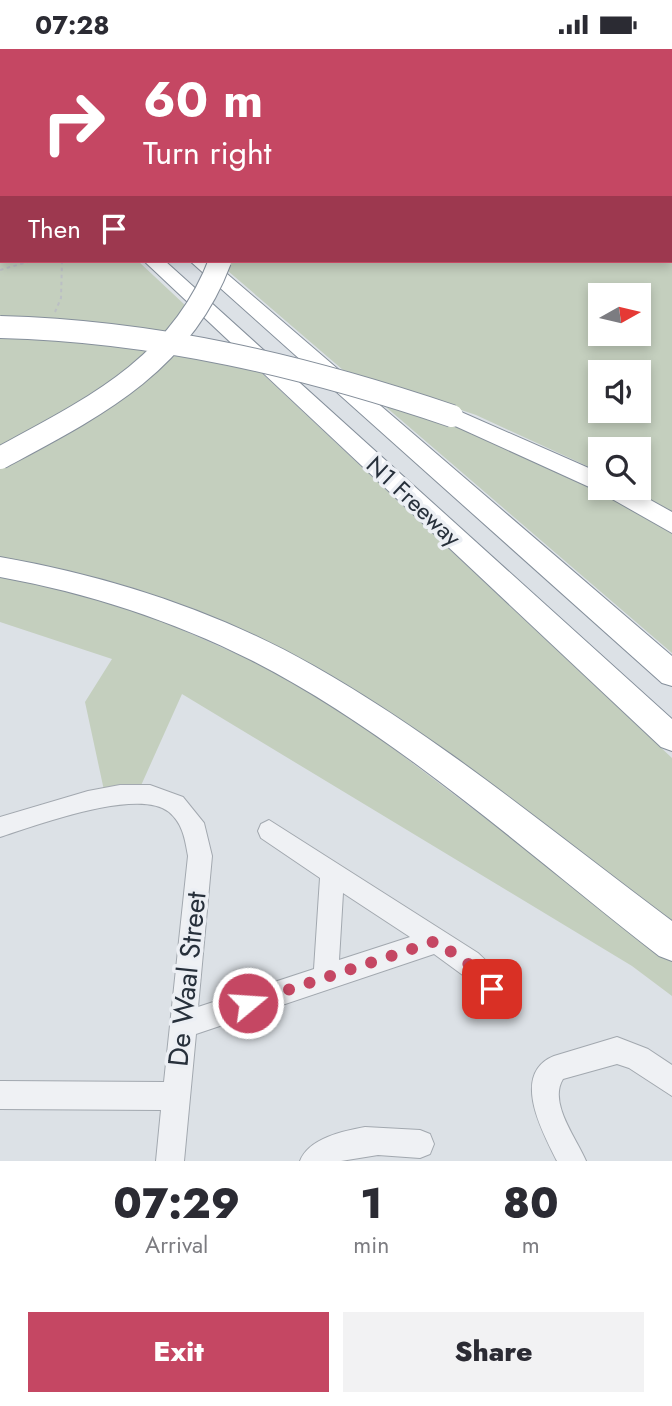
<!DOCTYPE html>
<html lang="en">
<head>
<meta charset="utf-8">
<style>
	body { margin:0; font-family:Jost,sans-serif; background:#f2f2f3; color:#2b2b33; height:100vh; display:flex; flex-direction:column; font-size:26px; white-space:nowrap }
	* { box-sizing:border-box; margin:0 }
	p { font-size:23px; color:#7c7c81 }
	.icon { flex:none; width:38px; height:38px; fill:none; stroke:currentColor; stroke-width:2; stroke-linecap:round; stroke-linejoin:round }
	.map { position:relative; height:1112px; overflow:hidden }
	.side { display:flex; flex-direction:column; background:#fff; flex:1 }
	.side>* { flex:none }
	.hud { position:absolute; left:0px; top:0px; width:672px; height:214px; box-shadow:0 4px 10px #0003; background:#c54763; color:#fff; overflow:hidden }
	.needle { width:46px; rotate:82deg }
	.controls { position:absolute; left:588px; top:234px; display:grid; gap:14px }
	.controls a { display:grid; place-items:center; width:63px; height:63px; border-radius:0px; background:#fff; box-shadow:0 4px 10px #0003; font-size:35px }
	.pin { position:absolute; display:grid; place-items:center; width:60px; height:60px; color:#fff; margin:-30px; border-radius:14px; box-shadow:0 4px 10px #0006 }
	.me { position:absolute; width:77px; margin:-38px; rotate:72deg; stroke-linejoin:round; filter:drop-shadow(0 0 5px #0008) }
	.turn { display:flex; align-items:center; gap:24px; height:147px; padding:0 28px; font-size:32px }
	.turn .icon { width:91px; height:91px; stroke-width:2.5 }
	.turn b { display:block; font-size:49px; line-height:60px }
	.then { display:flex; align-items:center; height:66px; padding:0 28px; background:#0003; gap:14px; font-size:26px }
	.eta { display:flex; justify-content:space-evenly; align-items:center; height:119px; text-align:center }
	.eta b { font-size:42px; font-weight:800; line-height:49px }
	.primary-button { display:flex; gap:14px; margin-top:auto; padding:14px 28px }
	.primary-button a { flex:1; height:80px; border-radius:0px; background:#c54763; color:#fff; font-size:28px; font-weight:800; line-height:80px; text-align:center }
	.primary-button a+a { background:#f2f2f3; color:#2b2b33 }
	.status { display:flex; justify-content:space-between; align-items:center; height:49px; padding:0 35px; background:#fff; direction:ltr }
	.status svg { height:19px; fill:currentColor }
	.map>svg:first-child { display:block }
</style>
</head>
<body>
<div class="status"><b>07:28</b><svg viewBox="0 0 49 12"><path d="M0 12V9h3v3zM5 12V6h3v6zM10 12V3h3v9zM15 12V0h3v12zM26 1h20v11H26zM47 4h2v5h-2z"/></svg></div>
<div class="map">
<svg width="672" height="1112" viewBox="0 0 672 1112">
	<rect width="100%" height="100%" fill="#dce1e6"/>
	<!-- green -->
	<path fill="#c4cfbe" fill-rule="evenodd" d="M304,0H672V463L630,439H639V401H600V423L476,366L343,321L228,222L231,212H670V2ZM600,247H639V285H600ZM600,324H639V362H600Z
		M0,79L2,212H138L186,257L166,284L0,271Z
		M0,282L158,296L126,326L0,401Z
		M179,299L250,313L672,709V882L267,599L0,512V418Z
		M372,346C476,383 577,427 672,484V604Z
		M0,527L33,532L142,563L282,625L362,676L672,910V947L632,917L182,645L139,741L105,746L85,653L112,610L0,573Z"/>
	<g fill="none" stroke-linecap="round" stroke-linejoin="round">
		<!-- stream -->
		<path stroke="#99b1c4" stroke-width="3.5" d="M0,21L2,23"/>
		<!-- minor casing -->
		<g stroke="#a2a8af" stroke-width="2">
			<path id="minor" d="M71,0H86L87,2H72Z
				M123,0H133V2H123Z
				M248,0H258V2H248Z
				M344,0H355L356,2H345Z
				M120,736H150L183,748L204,774L212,807L198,958L314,920L320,829L261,789L258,782L261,775L269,771L478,904C494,918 505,935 513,955L509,964L500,968L491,964L475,935L434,905L196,985L184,1112H156L161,1061L0,1060V1032L164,1033L188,807C185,790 183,775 169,763C138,738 35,777 0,788V768L88,742ZM343,844L410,888L339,911Z
				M617,988L648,1000L672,1016V1047L629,1019L617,1015L563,1030C548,1054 577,1090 586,1112H557C543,1084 510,1025 554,1007Z
				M365,1078L420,1081L430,1085L434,1095L430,1105L420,1109L378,1106L341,1112H300C309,1089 343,1082 365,1078Z"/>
		</g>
		<!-- highway casing -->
		<g stroke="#858f9b" stroke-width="2">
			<path id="highway" d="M10,0H26L27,2H11Z
				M0,29L2,30V40L0,39Z
				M0,64L2,65V76L0,75Z
				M144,212H165L672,670V702L661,698Z
				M190,212H212L672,607V637L662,634Z
				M452,359L600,424V439H629L672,463V484L598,442L444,372L440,367L444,362Z
				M0,508C109,527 217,562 314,617C441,689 555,785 672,872V912L659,907C530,807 397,685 251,611C171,571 88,544 0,528Z"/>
		</g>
		<!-- path -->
		<path stroke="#bbbfc4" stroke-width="2" stroke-dasharray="3.5 3.5" stroke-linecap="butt" d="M0,221L31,212
			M55,263L61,249L62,212"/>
		<!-- minor -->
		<use href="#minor" fill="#eff1f4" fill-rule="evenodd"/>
		<!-- highway -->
		<use href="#highway" fill="#fff" fill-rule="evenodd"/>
		<!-- highway-bridge casing -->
		<g stroke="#858f9b" stroke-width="24" stroke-linecap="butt">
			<path id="highway-bridge" d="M0,278C157,282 304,317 452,367
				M0,409C93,359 181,316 220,212"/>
		</g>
		<!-- highway-bridge -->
		<use href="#highway-bridge" stroke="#fff" stroke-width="22"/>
	</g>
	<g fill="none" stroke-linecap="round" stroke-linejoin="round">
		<!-- route -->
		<path stroke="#c54763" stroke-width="12" stroke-dasharray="0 21.6" d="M248,954L436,892L484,926L492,940"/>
	</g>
	<g text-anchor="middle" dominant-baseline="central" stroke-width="7" stroke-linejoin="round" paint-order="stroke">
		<!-- street labels -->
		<g font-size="24" fill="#27303b" stroke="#eceff4">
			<text transform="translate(414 452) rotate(43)">N1 Freeway</text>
		</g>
		<!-- near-street labels -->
		<g font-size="28" fill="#27303b" stroke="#eceff4">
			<text transform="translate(187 930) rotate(-84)">De Waal Street</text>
		</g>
	</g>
</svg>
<div class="controls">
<a><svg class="needle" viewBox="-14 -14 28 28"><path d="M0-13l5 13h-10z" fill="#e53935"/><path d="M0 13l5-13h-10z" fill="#7c7c81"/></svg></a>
<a><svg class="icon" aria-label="sound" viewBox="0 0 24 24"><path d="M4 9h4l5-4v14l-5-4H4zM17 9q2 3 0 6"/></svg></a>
<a><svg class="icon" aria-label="search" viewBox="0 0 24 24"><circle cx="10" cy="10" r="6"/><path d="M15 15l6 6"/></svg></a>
</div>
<div class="pin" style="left:492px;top:940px;background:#d93025"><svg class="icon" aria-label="arrive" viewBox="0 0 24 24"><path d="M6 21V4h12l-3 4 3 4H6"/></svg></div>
<svg class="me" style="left:248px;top:954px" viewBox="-20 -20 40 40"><circle r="17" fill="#c54763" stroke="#fff" stroke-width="3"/><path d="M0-11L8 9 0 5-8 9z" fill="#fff"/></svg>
<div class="hud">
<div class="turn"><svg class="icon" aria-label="right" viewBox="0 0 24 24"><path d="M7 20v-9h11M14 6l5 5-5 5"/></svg><div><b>60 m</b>Turn right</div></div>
<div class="then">Then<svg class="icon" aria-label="arrive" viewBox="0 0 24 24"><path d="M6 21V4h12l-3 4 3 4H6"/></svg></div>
</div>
</div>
<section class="side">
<div class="eta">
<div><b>07:29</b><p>Arrival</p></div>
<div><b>1</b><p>min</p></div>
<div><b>80</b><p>m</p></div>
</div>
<div class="primary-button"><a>Exit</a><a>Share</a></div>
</section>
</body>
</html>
